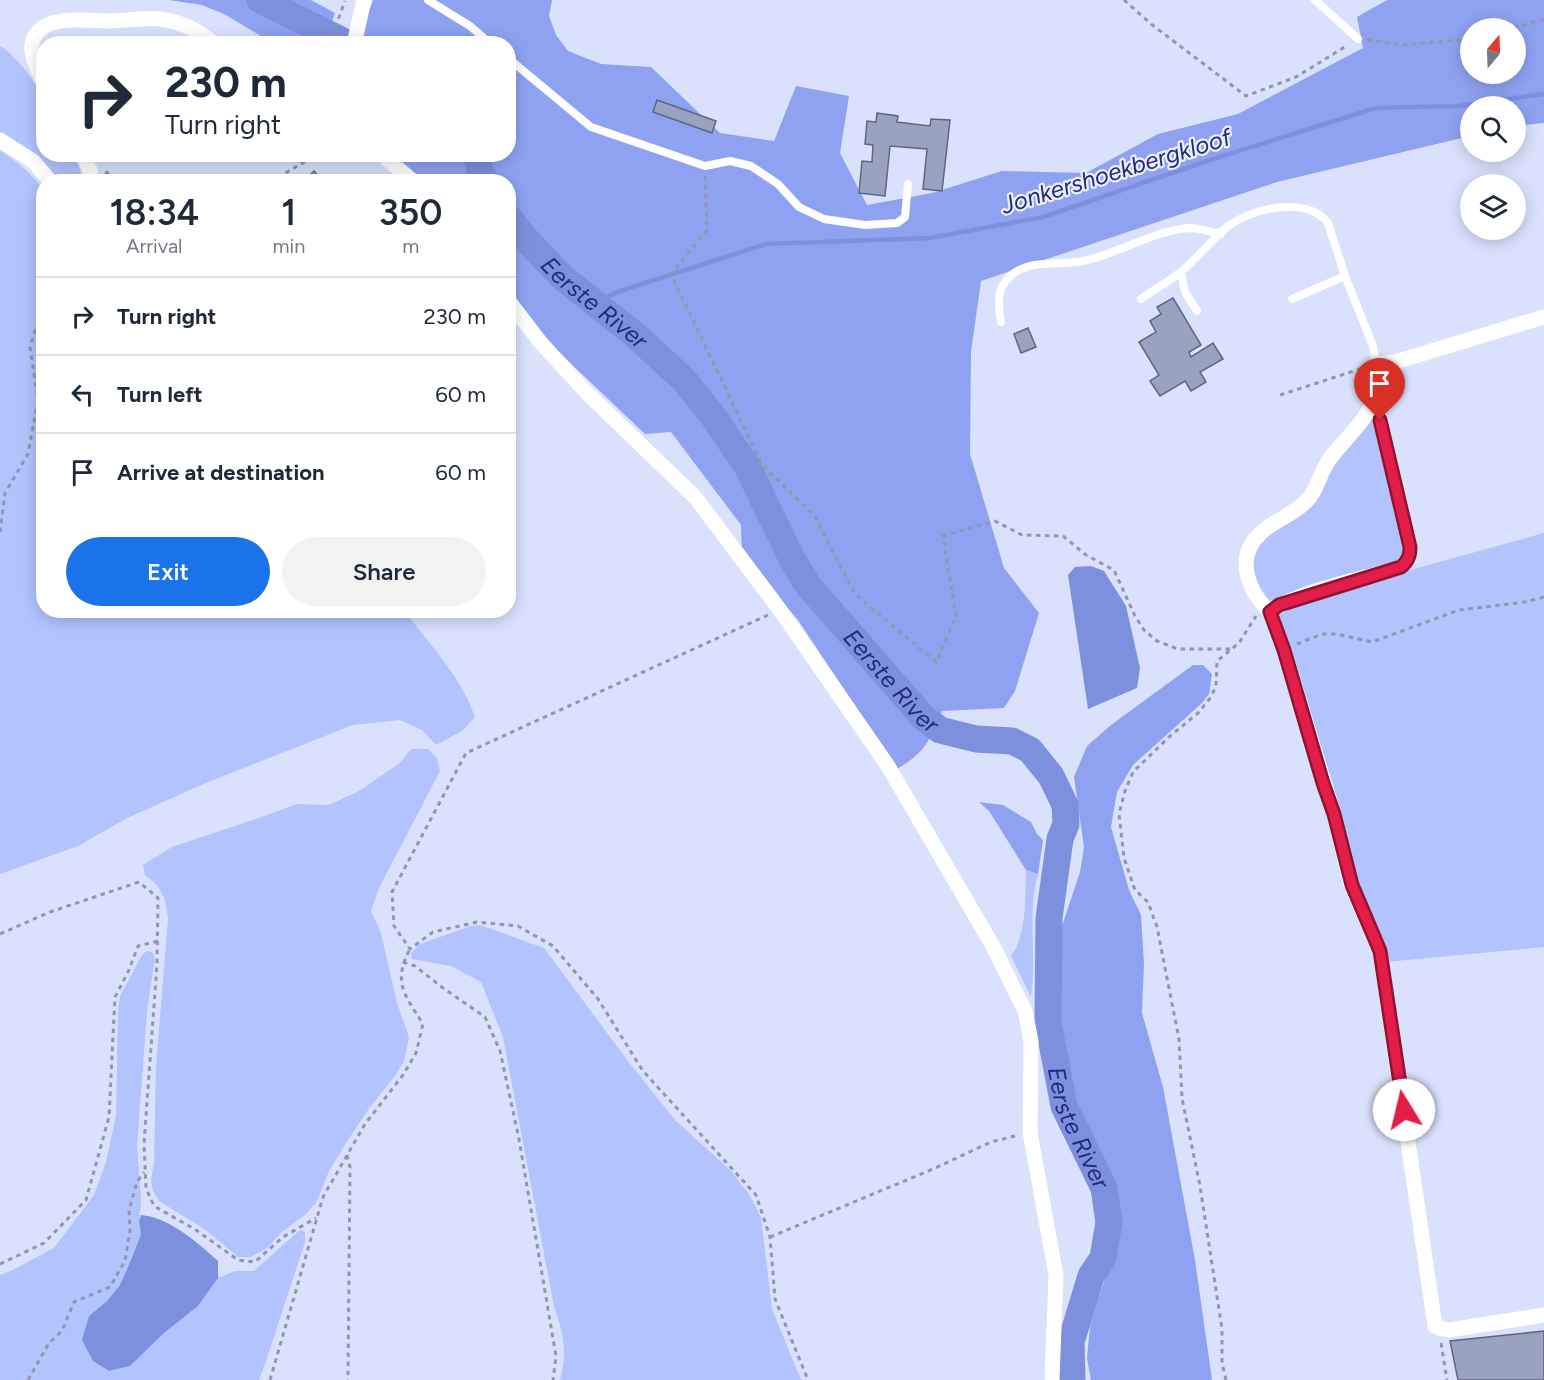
<!DOCTYPE html>
<html lang="en">
<head>
<meta charset="utf-8">
<style>
	body { margin:0; font-family:Figtree,sans-serif; background:#f2f2f3; color:#1f2937; height:100vh; display:flex; flex-direction:column; font-size:22px; white-space:nowrap }
	* { box-sizing:border-box; margin:0 }
	p { font-size:20px; color:#747a83 }
	.icon { flex:none; width:33px; height:33px; fill:none; stroke:currentColor; stroke-width:2; stroke-linecap:round; stroke-linejoin:round }
	.map { position:relative; flex:1; overflow:hidden }
	.details { position:absolute; left:36px; top:174px; width:480px; height:444px; display:flex; flex-direction:column; background:#fff; border-radius:24px; box-shadow:0 3px 15px #0003 }
	.details>* { flex:none }
	.top-card { position:absolute; left:36px; top:36px; width:480px; height:126px; border-radius:24px; box-shadow:0 3px 15px #0003; background:#fff; color:#1f2937; overflow:hidden }
	.needle { width:39px; rotate:19deg }
	.buttons { position:absolute; left:1460px; top:18px; display:grid; gap:12px }
	.buttons a { display:grid; place-items:center; width:66px; height:66px; border-radius:50%; background:#fff; box-shadow:0 3px 15px #0003; font-size:30px }
	.pin { position:absolute; display:grid; place-items:center; width:51px; height:51px; color:#fff; margin:-62px -26px; border-radius:50% 50% 50% 0; rotate:-45deg; box-shadow:0 0 6px #0007 }
	.pin .icon { rotate:45deg }
	.me { position:absolute; width:66px; margin:-33px; rotate:351deg; stroke-linejoin:round; filter:drop-shadow(0 0 4px #0008) }
	.turn { display:flex; align-items:center; gap:21px; height:126px; padding:0 30px; font-size:27px }
	.turn .icon { width:78px; height:78px; stroke-width:2.5 }
	.turn b { display:block; font-size:42px; line-height:51px }
	.eta { display:flex; justify-content:space-evenly; align-items:center; height:102px; text-align:center }
	.eta b { font-size:36px; font-weight:600; line-height:42px }
	.primary-button { display:flex; gap:12px; margin-top:auto; padding:12px 30px }
	.primary-button a { flex:1; height:69px; border-radius:36px; background:#1a73e8; color:#fff; font-size:24px; font-weight:600; line-height:69px; text-align:center }
	.primary-button a+a { background:#f2f2f3; color:#1f2937 }
	ul { padding:0; list-style:none }
	li { display:flex; align-items:center; gap:18px; height:78px; padding:0 30px; border-top:2px solid #e0e1e3 }
	li div { flex:1 }
	li b { display:block; font-size:22px }
	li em { font-style:normal }
	.map>svg:first-child { display:block }
</style>
</head>
<body>
<div class="map">
<svg width="1544" height="1380" viewBox="0 0 1544 1380">
	<rect width="100%" height="100%" fill="#d9e1fc"/>
	<!-- green -->
	<path fill="#b2c3fe" d="M0,46C16,55 38,84 43,102C46,114 43,141 44,154L73,155L78,164L83,181H54L0,134Z
		M0,151C17,161 31,173 43,189L44,610L401,611L410,618C434,649 462,679 475,717L462,731L436,745L422,730L400,720L353,725L208,782L125,819L78,846L0,874Z
		M1373,414L1406,552L1396,564L1266,602L1262,597L1250,559L1254,550Z
		M1544,533V947L1385,962L1362,902L1276,614L1302,600Z
		M411,749H428L437,758L440,771L379,888L371,911L381,933L397,1003L409,1037L404,1061L395,1076L370,1107L346,1143L329,1171L317,1201L307,1213L282,1232L266,1249L250,1257H238L206,1230L159,1201L153,1191L151,1181L154,1163L156,1067L168,919L165,899L157,885L145,875L143,865L172,847L256,819L297,804L329,805L359,791L400,763Z
		M1026,870L1038,874C1027,913 1037,956 1031,997L1011,956C1027,936 1025,895 1026,870Z
		M480,925L544,948L627,1060L675,1120L730,1170L749,1194L761,1217L772,1309L801,1380H560C568,1351 563,1334 554,1306L503,1037L481,982L451,966L412,959L411,953L420,944L471,926Z
		M147,951L152,952L155,958L147,1011L137,1146L141,1200L139,1221L141,1234L120,1285L107,1301L89,1316L93,1361L109,1371L130,1366L164,1333L198,1306L218,1278L235,1271H254L300,1230L305,1232V1242L266,1361L259,1380H0V1275L11,1271L54,1248L94,1195L106,1162L116,1116L118,1012L120,996L142,955Z"/>
	<!-- forest -->
	<path fill="#8ea2f1" fill-rule="evenodd" d="M169,0H311L335,13L324,43H273L224,14L202,5Z
		M373,0H552L549,16L556,35L568,51L601,64L651,67L720,133L774,141L796,86L849,96L840,153L867,205L932,193L1002,171L1086,173L1158,134L1238,114L1363,48L1357,17L1387,0H1544V123L1515,126V106H1470V136L1277,182L981,281L971,352L970,454L1004,568L1039,613L1015,691L1004,708L942,711C928,742 928,750 897,769L798,620L742,556L741,525L671,432L645,434L544,338L509,291L508,182L421,181L392,155L508,154V44H362L364,24ZM1470,28H1515V74H1470Z
		M1193,665H1203L1212,674L1209,694L1202,703L1133,765L1117,792L1111,827L1129,890L1141,915L1144,964L1142,1013L1163,1087L1195,1260L1212,1380H1091L1087,1358L1090,1327L1097,1302L1115,1250L1121,1221L1116,1188L1107,1166L1082,1119L1071,1084L1062,1038L1057,978L1062,926L1080,872L1084,847L1074,777L1087,746L1111,725Z
		M979,802L1003,805L1031,822L1037,834L1043,840L1038,874L1026,870L989,811Z"/>
	<!-- water -->
	<path fill="#7d90dd" d="M1091,566L1104,571L1126,606L1140,668L1137,688L1088,709L1068,575L1075,567Z
		M141,1215C169,1217 198,1243 218,1261V1278L198,1306L164,1333L130,1366L109,1371L93,1361L82,1340L89,1316L107,1301L120,1285L130,1262L141,1234L139,1221Z"/>
	<g fill="none" stroke-linecap="round" stroke-linejoin="round">
		<!-- stream -->
		<path stroke="#7d90dd" stroke-width="4.5" d="M594,304L617,292L766,244L930,238L1043,217L1210,160L1376,108L1458,106L1544,94"/>
		<!-- river -->
		<g stroke="#7d90dd" stroke-width="27">
			<path d="M260,0L349,44"/>
			<path d="M476,154L480,171L486,182"/>
			<path id="s1" d="M508,217L527,240L562,277L634,334L684,380L713,416L748,468L792,559L807,584L923,717L940,730L976,739L1012,741L1030,750L1051,776L1065,805L1066,824L1060,839L1049,918L1048,1022L1064,1106L1104,1188L1109,1222L1103,1258L1091,1276L1071,1342L1072,1380"/>
		</g>
	</g>
	<!-- building -->
	<path fill="#99a2c1" stroke="#5e6683" stroke-width="1.5" d="M657,100L716,121L712,133L653,112Z
		M877,113L898,116L897,122L930,126L931,119L950,120L942,191L923,189L927,149L890,146L885,196L859,193L862,161L872,162L873,145L865,144L867,121L876,122Z
		M314,171L323,182H303Z
		M1173,298L1201,345L1189,352L1191,357L1213,343L1223,359L1200,372L1206,382L1191,391L1185,381L1160,396L1150,381L1159,375L1139,342L1156,332L1150,321L1161,314L1157,307Z
		M1028,328L1036,347L1021,353L1014,334Z
		M1544,1331V1380H1458L1450,1341Z"/>
	<g fill="none" stroke-linecap="round" stroke-linejoin="round">
		<!-- path -->
		<path stroke="#9096ab" stroke-width="3" stroke-dasharray="4.5 4.5" stroke-linecap="butt" d="M1124,0L1151,24L1246,96L1296,77L1348,45
			M1514,28L1544,19
			M1367,40L1404,45L1470,39
			M329,44L345,1
			M105,172L117,176L120,182
			M705,176L707,230L671,274L762,465L814,515L855,594L936,662L956,616L943,536L995,521L1022,535L1063,536L1086,555L1114,570L1135,616L1144,630L1157,641L1178,649H1233
			M270,182L318,154
			M1280,395L1363,368
			M0,532L5,493L28,454L38,400L30,347L44,301
			M768,615L466,753L392,892L394,926L410,949L433,932L477,922L518,926L553,946L598,999L643,1071L756,1195L770,1237L775,1299L808,1380
			M1297,644L1322,634H1337L1372,642L1459,610L1525,602L1544,597
			M0,934L50,912L139,882L158,898L157,964L144,1144L146,1188L154,1206L196,1230L238,1260L255,1262L283,1237L316,1218
			M403,962L415,966L443,988L485,1017L500,1051L519,1139L556,1356L553,1380
			M347,1155L350,1167L348,1380
			M770,1237L933,1169L991,1142L1015,1136
			M0,1264L44,1243L86,1200L109,1117L115,997L129,970L138,946L158,941
			M1441,1343L1447,1380
			M28,1380L49,1343L62,1331L74,1302L110,1287L125,1261L130,1230L129,1210L137,1182L144,1172
			M270,1380L323,1197L365,1124L403,1075L416,1053L423,1024C405,995 392,983 410,949
			M1226,1380L1222,1363V1329L1200,1186L1182,1098L1179,1039L1157,927L1148,902L1135,890L1124,858L1119,814L1125,791L1133,772L1169,737L1198,713L1211,697L1216,686L1217,661L1239,643L1256,616"/>
		<!-- lane -->
		<path stroke="#fff" stroke-width="8" d="M428,0L470,26L491,44
			M1315,0L1358,39
			M508,58L591,127L705,166L730,161L751,166L778,184L799,207L824,219L865,225L897,223L905,217L908,184
			M1181,272L1185,292L1197,311
			M1141,299C1155,289 1170,281 1183,270C1198,257 1211,241 1226,228C1250,208 1306,195 1328,223L1345,276L1373,346L1376,364
			M1292,299L1345,276
			M1001,322C999,309 996,294 1005,282C1023,257 1058,266 1083,261C1118,254 1155,230 1189,228C1200,228 1210,232 1221,234"/>
		<!-- street -->
		<path stroke="#fff" stroke-width="15" d="M354,44L364,0
			M44,84C39,71 28,54 33,40C43,13 87,21 109,21C135,21 152,14 178,23C192,27 203,35 215,44
			M0,140L33,161L51,182
			M82,154L90,170L91,182
			M381,154L414,182
			M508,300L541,343L588,394L695,497L780,610L888,766L994,948L1025,1011L1031,1041L1030,1132L1056,1275L1052,1380
			M1544,317L1395,362L1376,364L1375,398L1410,547L1409,558L1401,567C1365,579 1299,590 1270,612L1284,650L1334,814L1351,885L1380,951L1435,1326L1439,1328L1449,1330L1544,1315
			M1270,612C1247,590 1234,556 1262,532C1276,519 1298,513 1310,497C1318,486 1321,471 1329,460C1344,439 1365,423 1375,398"/>
	</g>
	<g fill="none" stroke-linecap="round" stroke-linejoin="round">
		<!-- route casing -->
		<g stroke="#92132f" stroke-width="15">
			<path id="route" d="M1380,420L1410,547C1410,556 1408,561 1401,567L1279,605L1270,612L1284,650L1323,783L1334,814L1352,885L1380,951L1404,1110"/>
		</g>
		<!-- route -->
		<use href="#route" stroke="#e11d48" stroke-width="10"/>
	</g>
	<g text-anchor="middle" dominant-baseline="central" stroke-width="4.5" stroke-linejoin="round" paint-order="stroke">
		<!-- water labels -->
		<g font-size="24" font-style="italic" fill="#222981" stroke="#ebeffc">
			<text transform="translate(1116 171) rotate(-17)">Jonkershoekbergkloof</text>
			<text stroke="none"><textPath href="#s1" startOffset="122">Eerste River</textPath></text>
			<text stroke="none"><textPath href="#s1" startOffset="608">Eerste River</textPath></text>
			<text stroke="none"><textPath href="#s1" startOffset="1166">Eerste River</textPath></text>
		</g>
	</g>
</svg>
<div class="buttons">
<a><svg class="needle" viewBox="-14 -14 28 28"><path d="M0-13l5 13h-10z" fill="#e53935"/><path d="M0 13l5-13h-10z" fill="#747a83"/></svg></a>
<a><svg class="icon" aria-label="search" viewBox="0 0 24 24"><circle cx="10" cy="10" r="6"/><path d="M15 15l6 6"/></svg></a>
<a><svg class="icon" aria-label="layers" viewBox="0 0 24 24"><path d="M12 4l9 5-9 5-9-5zM3 14l9 5 9-5"/></svg></a>
</div>
<div class="pin" style="left:1380px;top:420px;background:#d93025"><svg class="icon" aria-label="arrive" viewBox="0 0 24 24"><path d="M6 21V4h12l-3 4 3 4H6"/></svg></div>
<svg class="me" style="left:1404px;top:1110px" viewBox="-20 -20 40 40"><circle r="19" fill="#fff"/><path d="M0-13L10 11 0 6-10 11z" fill="#e11d48"/></svg>
<div class="top-card">
<div class="turn"><svg class="icon" aria-label="right" viewBox="0 0 24 24"><path d="M7 20v-9h11M14 6l5 5-5 5"/></svg><div><b>230 m</b>Turn right</div></div>
</div>
<section class="details">
<div class="eta">
<div><b>18:34</b><p>Arrival</p></div>
<div><b>1</b><p>min</p></div>
<div><b>350</b><p>m</p></div>
</div>
<ul>
<li><svg class="icon" aria-label="right" viewBox="0 0 24 24"><path d="M7 20v-9h11M14 6l5 5-5 5"/></svg><div><b>Turn right</b></div><em>230 m</em></li>
<li><svg class="icon" aria-label="left" viewBox="0 0 24 24"><path d="M17 20v-9H6M10 6l-5 5 5 5"/></svg><div><b>Turn left</b></div><em>60 m</em></li>
<li><svg class="icon" aria-label="arrive" viewBox="0 0 24 24"><path d="M6 21V4h12l-3 4 3 4H6"/></svg><div><b>Arrive at destination</b></div><em>60 m</em></li>
</ul>
<div class="primary-button"><a>Exit</a><a>Share</a></div>
</section>
</div>
</body>
</html>
